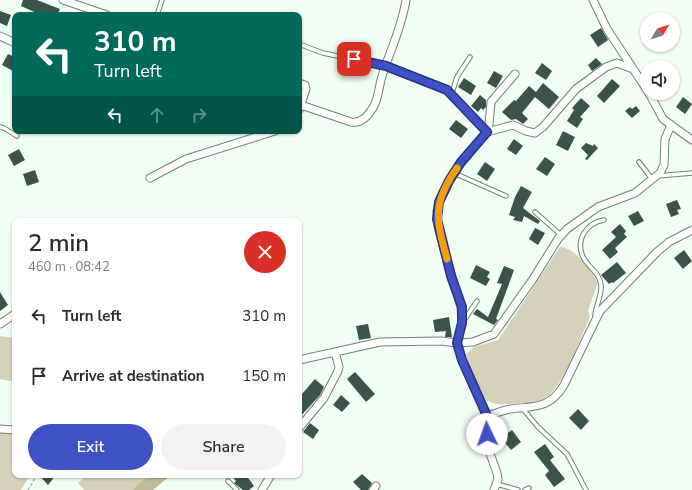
<!DOCTYPE html>
<html lang="en">
<head>
<meta charset="utf-8">
<style>
	body { margin:0; font-family:"Nunito Sans",sans-serif; background:#f2f2f3; color:#2b2b33; height:100vh; display:flex; flex-direction:column; font-size:15px; white-space:nowrap }
	* { box-sizing:border-box; margin:0 }
	p { font-size:13px; color:#7c7c81 }
	.icon { flex:none; width:22px; height:22px; fill:none; stroke:currentColor; stroke-width:2; stroke-linecap:round; stroke-linejoin:round }
	.map { position:relative; flex:1; overflow:hidden }
	.side { position:absolute; left:12px; top:218px; width:290px; height:260px; display:flex; flex-direction:column; background:#fff; border-radius:8px; box-shadow:0 1px 3px #0004 }
	.side>* { flex:none }
	.hud { position:absolute; left:12px; top:12px; width:290px; height:122px; border-radius:8px; box-shadow:0 1px 3px #0004; background:#00695c; color:#fff; overflow:hidden }
	.needle { width:26px; rotate:51deg }
	.tools { position:absolute; left:640px; top:12px; display:grid; gap:8px }
	.tools a { display:grid; place-items:center; width:40px; height:40px; border-radius:50%; background:#fff; box-shadow:0 1px 3px #0004; font-size:20px }
	.pin { position:absolute; display:grid; place-items:center; width:34px; height:34px; color:#fff; margin:-17px; border-radius:8px; box-shadow:0 2px 6px #0006 }
	.me { position:absolute; width:44px; margin:-22px; rotate:357deg; stroke-linejoin:round; filter:drop-shadow(0 0 3px #0008) }
	.turn { display:flex; align-items:center; gap:14px; height:84px; padding:0 16px; font-size:18px }
	.turn .icon { width:52px; height:52px; stroke-width:2.5 }
	.turn b { display:block; font-size:28px; line-height:34px }
	.lanes { display:flex; align-items:center; height:38px; padding:0 16px; background:#0003; justify-content:center; gap:20px; direction:ltr }
	.lanes .off { opacity:.35 }
	.round { display:grid; place-items:center; flex:none; width:42px; height:42px; border-radius:21px; background:#f2f2f3 }
	.summary { display:flex; align-items:center; justify-content:space-between; height:68px; padding:0 16px }
	h1 { font-size:24px; font-weight:600; line-height:30px }
	.button { display:flex; gap:8px; margin-top:auto; padding:8px 16px }
	.button a { flex:1; height:46px; border-radius:24px; background:#3e52c5; color:#fff; font-size:16px; font-weight:600; line-height:46px; text-align:center }
	.button a+a { background:#f2f2f3; color:#2b2b33 }
	ul { padding:0; list-style:none }
	li { display:flex; align-items:center; gap:12px; height:60px; padding:0 16px }
	li div { flex:1 }
	li b { display:block; font-size:15px }
	li em { font-style:normal }
	.map>svg:first-child { display:block }
</style>
</head>
<body>
<div class="map">
<svg width="692" height="490" viewBox="0 0 692 490">
	<rect width="100%" height="100%" fill="#f1fef3"/>
	<!-- green -->
	<path fill="#d6d2b9" d="M560,247C576,248 590,270 598,282L588,311L590,317C580,338 563,390 543,399C533,403 523,403 513,404C501,404 493,406 484,398L469,366L466,354L474,347L498,340Z
		M0,336L15,338V382L0,379Z
		M0,432L15,433V475H30L21,490H0Z
		M87,475H150L138,484L133,490H84L78,483Z"/>
	<!-- forest -->
	<path fill="#c1bb9a" d="M150,475H171L153,490H133L138,484Z"/>
	<!-- building -->
	<path fill="#3a544c" d="M23,0H37L60,9L57,15H41L21,6Z
		M0,11L11,15L7,26L0,23Z
		M601,28L608,40L598,47L590,35Z
		M8,54L15,57L13,71L2,65Z
		M596,58L602,64L592,71L588,65Z
		M542,63L552,71L546,80L535,73Z
		M494,71L503,76L496,88L487,83Z
		M464,78L476,86L471,95L458,87Z
		M612,79L620,86L604,103L597,96Z
		M543,83L559,97L549,109L535,97L522,113L528,119L523,124L516,119L511,120L502,112L514,100L516,101L529,86L536,92Z
		M480,95L486,100V107L483,110L481,108L478,112L471,106Z
		M683,97L692,104L685,114L676,107Z
		M581,98L590,106L580,117L583,119L577,128L567,121L574,110L572,108Z
		M636,106L640,111L632,118L625,111L630,107L632,109Z
		M456,120L468,129L461,138L449,129Z
		M563,131L575,137L568,151L556,145Z
		M514,139L523,146L516,155L507,149Z
		M586,143L593,146L594,144L598,148L587,160L585,159L588,155L581,148Z
		M19,149L25,160L14,166L8,155Z
		M545,157L555,164L547,176L536,169Z
		M485,162L495,169L487,181L477,174Z
		M35,170L39,182L27,186L23,174Z
		M521,186L532,192L523,208L540,221L538,224L524,216L522,222L513,220L515,217L509,215L515,197Z
		M677,200L681,209L677,210L679,214L671,217L666,204Z
		M638,211L644,221L634,226L628,216Z
		M620,224L626,231L624,234L627,237L615,248L618,252L610,259L602,250L616,237L611,232Z
		M535,228L545,233L538,245L529,239Z
		M684,250L692,261L683,269L674,258Z
		M617,262L626,273L613,283L612,282L609,284L601,275Z
		M476,265L490,272L487,277L490,279L486,286L470,278Z
		M504,266L514,270L496,319L498,320L494,325L473,314L477,309L488,317L502,284L497,283Z
		M0,292L8,305L0,311Z
		M449,317L452,337H445L446,331L435,332L433,320Z
		M368,324L371,338L359,340L356,326Z
		M355,372L375,394L366,402L347,379Z
		M315,379L324,387L320,395L299,418V391L302,394Z
		M341,395L350,403L342,412L333,405Z
		M578,409L589,421L581,430L569,418Z
		M310,423L319,430L313,439L303,432Z
		M512,430L521,442L511,450L501,438Z
		M545,444L554,457L550,460L565,479L554,487L545,475L549,471L534,452Z
		M362,474L372,483L368,490H361L353,482Z
		M39,475H56L48,485Z
		M231,475H246L254,486L249,490H243L234,483L236,481Z"/>
	<g fill="none" stroke-linecap="round" stroke-linejoin="round">
		<!-- lane casing -->
		<g stroke="#6f8372" stroke-width="5.5">
			<path id="lane" d="M157,15L162,0
				M299,44L323,53L386,66
				M452,93L457,77L470,57
				M0,127L4,128L17,136
				M639,162L652,179
				M454,173L506,196
				M657,176L692,173
				M535,212L561,235
				M595,315C596,305 602,295 601,285C600,273 588,267 583,257C575,239 587,223 604,220
				M463,322L477,301
				M523,409L538,427L567,454L586,490
				M228,481L237,490
				M497,484L518,490
				M525,490L529,488"/>
		</g>
		<!-- street casing -->
		<g stroke="#6f8372" stroke-width="9">
			<path id="street" d="M63,0L107,15
				M593,0L607,29L647,90
				M0,36L15,43
				M386,66L447,90L487,132L489,124L491,102L515,74
				M299,83L305,85L306,89L299,110
				M649,93L663,119L692,140
				M301,105L351,122C362,124 369,115 374,106C379,96 379,84 383,73C391,49 402,26 406,0
				M150,178L186,159L275,131
				M0,324L15,314
				M299,360L380,342L441,341L457,343L473,342L494,334L533,279L558,239L567,229L598,207L635,193L660,173L664,165L665,139L671,125
				M487,416C495,414 503,410 511,409C534,406 550,409 564,385L600,311L657,252L669,242L692,230
				M299,428L324,398L338,371L339,367L335,352
				M0,429L15,430
				M262,490L271,475
				M373,490L376,486
				M494,490L498,479L497,473L487,445V416L462,359L457,343L462,323L461,307L445,253L438,226L437,211L443,192L454,172L487,132L513,125L526,131L535,133L543,127L576,89L606,67L617,63L633,69"/>
		</g>
		<!-- path -->
		<path stroke="#afbab1" stroke-width="1.5" stroke-dasharray="3 2" stroke-linecap="butt" d="M28,490L37,475"/>
		<!-- lane -->
		<use href="#lane" stroke="#fff" stroke-width="3.5"/>
		<!-- street -->
		<use href="#street" stroke="#fff" stroke-width="7"/>
	</g>
	<g fill="none" stroke-linecap="round" stroke-linejoin="round">
		<!-- route casing -->
		<g stroke="#283580" stroke-width="10">
			<path id="route" d="M354,59L386,66L447,90L487,132L461,162L449,181L439,202L437,219L451,276L462,307V323L457,343L462,360L487,416V434"/>
		</g>
		<!-- route -->
		<use href="#route" stroke="#3e52c5" stroke-width="7"/>
		<!-- slow -->
		<path stroke="#f59e0b" stroke-width="7" d="M447,259C436,219 432,203 457,168"/>
	</g>
</svg>
<div class="tools">
<a><svg class="needle" viewBox="-14 -14 28 28"><path d="M0-13l5 13h-10z" fill="#e53935"/><path d="M0 13l5-13h-10z" fill="#7c7c81"/></svg></a>
<a><svg class="icon" aria-label="sound" viewBox="0 0 24 24"><path d="M4 9h4l5-4v14l-5-4H4zM17 9q2 3 0 6"/></svg></a>
</div>
<div class="pin" style="left:354px;top:59px;background:#d93025"><svg class="icon" aria-label="arrive" viewBox="0 0 24 24"><path d="M6 21V4h12l-3 4 3 4H6"/></svg></div>
<svg class="me" style="left:487px;top:434px" viewBox="-20 -20 40 40"><circle r="19" fill="#fff"/><path d="M0-13L10 11 0 6-10 11z" fill="#3e52c5"/></svg>
<div class="hud">
<div class="turn"><svg class="icon" aria-label="left" viewBox="0 0 24 24"><path d="M17 20v-9H6M10 6l-5 5 5 5"/></svg><div><b>310 m</b>Turn left</div></div>
<div class="lanes"><svg class="icon" aria-label="left" viewBox="0 0 24 24"><path d="M17 20v-9H6M10 6l-5 5 5 5"/></svg><svg class="icon off" aria-label="ahead" viewBox="0 0 24 24"><path d="M12 20V5M6 11l6-6 6 6"/></svg><svg class="icon off" aria-label="right" viewBox="0 0 24 24"><path d="M7 20v-9h11M14 6l5 5-5 5"/></svg></div>
</div>
<section class="side">
<div class="summary"><div><h1>2 min</h1><p>460 m · 08:42</p></div><a class="round" style="background:#d93025;color:#fff"><svg class="icon" aria-label="close" viewBox="0 0 24 24"><path d="M6 6l12 12M18 6L6 18"/></svg></a></div>
<ul>
<li><svg class="icon" aria-label="left" viewBox="0 0 24 24"><path d="M17 20v-9H6M10 6l-5 5 5 5"/></svg><div><b>Turn left</b></div><em>310 m</em></li>
<li><svg class="icon" aria-label="arrive" viewBox="0 0 24 24"><path d="M6 21V4h12l-3 4 3 4H6"/></svg><div><b>Arrive at destination</b></div><em>150 m</em></li>
</ul>
<div class="button"><a>Exit</a><a>Share</a></div>
</section>
</div>
</body>
</html>
